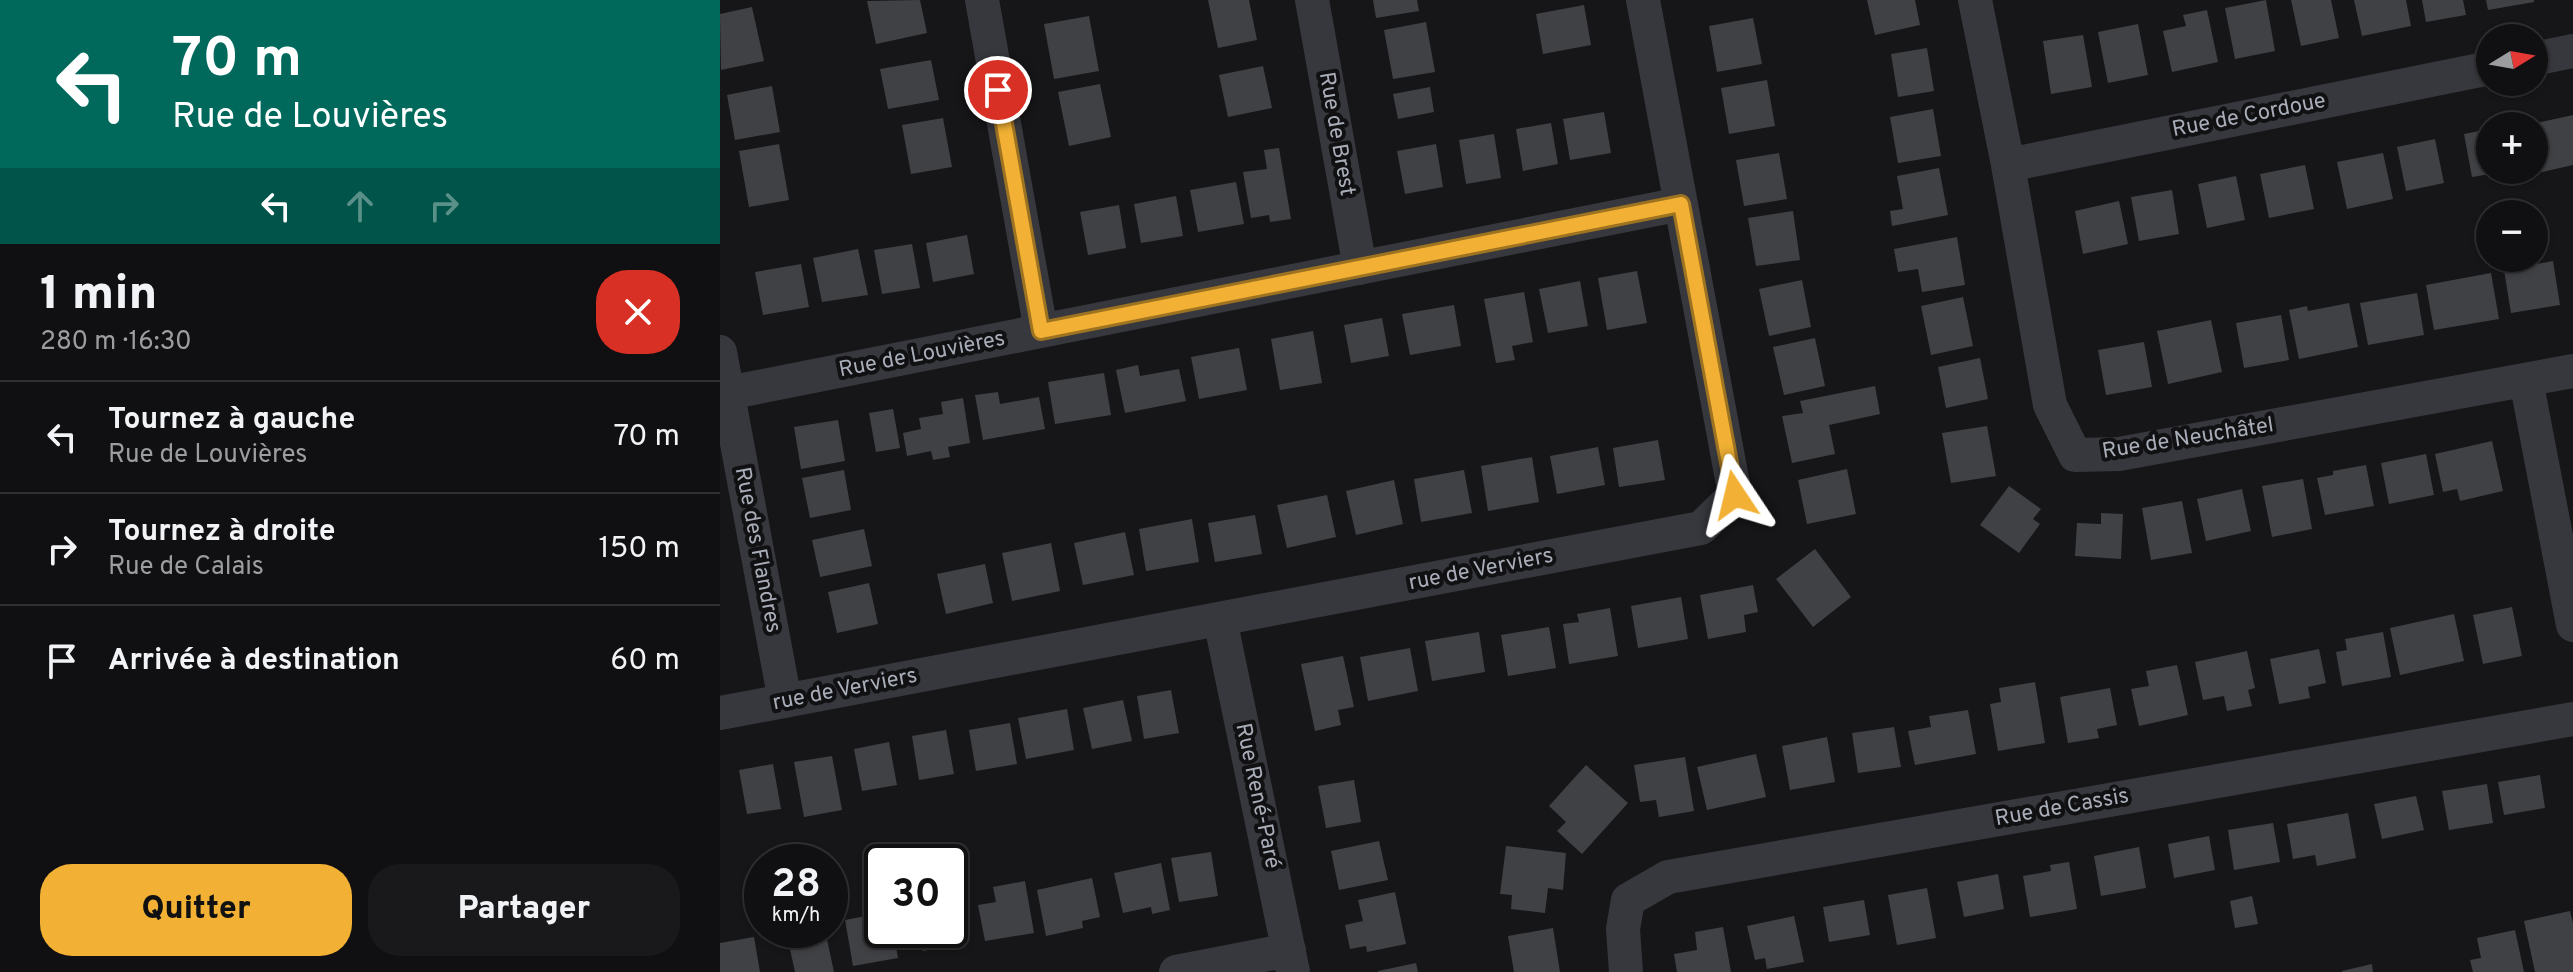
<!DOCTYPE html>
<html lang="fr">
<head>
<meta charset="utf-8">
<style>
	body { margin:0; font-family:Overpass,sans-serif; background:#19191b; color:#f1f3f6; height:100vh; display:flex; flex-direction:column; font-size:30px; white-space:nowrap }
	* { box-sizing:border-box; margin:0 }
	p { font-size:26px; color:#9c9d9f }
	.icon { flex:none; width:44px; height:44px; fill:none; stroke:currentColor; stroke-width:2; stroke-linecap:round; stroke-linejoin:round }
	.map { position:relative; flex:1; overflow:hidden }
	.side { display:flex; flex-direction:column; background:#101012; width:720px }
	.side>* { flex:none }
	.hud { background:#00695c; color:#fff; overflow:hidden }
	.needle { width:52px; rotate:79deg }
	.tools { position:absolute; left:1756px; top:24px; display:grid; gap:16px }
	.tools a { display:grid; place-items:center; width:72px; height:72px; border-radius:50%; background:#101012; box-shadow:0 2px 6px #0004,0 0 0 2px #303032; font-size:40px }
	.speed { position:absolute; left:24px; top:844px; display:flex; gap:16px; font-size:40px; font-weight:700; text-align:center }
	.speed>* { display:grid; place-content:center; width:104px; height:104px; border-radius:50%; background:#101012; box-shadow:0 2px 6px #0004,0 0 0 2px #303032; line-height:1 }
	.speed small { font-size:20px; font-weight:400 }
	.speed .limit { border:4px solid #111; border-radius:12px; background:#fff; color:#111 }
	.pin { position:absolute; display:grid; place-items:center; width:68px; height:68px; color:#fff; margin:-34px; border:4px solid #fff; border-radius:50%; box-shadow:0 2px 8px #0007 }
	.me { position:absolute; width:88px; margin:-44px; rotate:350deg; stroke-linejoin:round; filter:drop-shadow(0 0 6px #0008) }
	.turn { display:flex; align-items:center; gap:28px; height:168px; padding:0 40px; font-size:36px }
	.turn .icon { width:104px; height:104px; stroke-width:2.5 }
	.turn b { display:block; font-size:56px; line-height:68px }
	.lanes { display:flex; align-items:center; height:76px; padding:0 40px; background:#0003; justify-content:center; gap:40px; direction:ltr }
	.lanes .off { opacity:.35 }
	.round { display:grid; place-items:center; flex:none; width:84px; height:84px; border-radius:32px; background:#19191b }
	.summary { display:flex; align-items:center; justify-content:space-between; height:136px; padding:0 40px }
	h1 { font-size:48px; font-weight:800; line-height:60px }
	.button { display:flex; gap:16px; margin-top:auto; padding:16px 40px }
	.button a { flex:1; height:92px; border-radius:32px; background:#f2b134; color:#111; font-size:32px; font-weight:800; line-height:92px; text-align:center }
	.button a+a { background:#19191b; color:#f1f3f6 }
	ul { padding:0; list-style:none }
	li { display:flex; align-items:center; gap:24px; height:112px; padding:0 40px; border-top:2px solid #303032 }
	li div { flex:1 }
	li b { display:block; font-size:30px }
	li em { font-style:normal }
	main { display:flex; flex:1; min-height:0 }
	.map>svg:first-child { display:block }
</style>
</head>
<body>
<main>
<section class="side">
<div class="hud">
<div class="turn"><svg class="icon" aria-label="left" viewBox="0 0 24 24"><path d="M17 20v-9H6M10 6l-5 5 5 5"/></svg><div><b>70 m</b>Rue de Louvières</div></div>
<div class="lanes"><svg class="icon" aria-label="left" viewBox="0 0 24 24"><path d="M17 20v-9H6M10 6l-5 5 5 5"/></svg><svg class="icon off" aria-label="ahead" viewBox="0 0 24 24"><path d="M12 20V5M6 11l6-6 6 6"/></svg><svg class="icon off" aria-label="right" viewBox="0 0 24 24"><path d="M7 20v-9h11M14 6l5 5-5 5"/></svg></div>
</div>
<div class="summary"><div><h1>1 min</h1><p>280 m · 16:30</p></div><a class="round" style="background:#d93025;color:#fff"><svg class="icon" aria-label="close" viewBox="0 0 24 24"><path d="M6 6l12 12M18 6L6 18"/></svg></a></div>
<ul>
<li><svg class="icon" aria-label="left" viewBox="0 0 24 24"><path d="M17 20v-9H6M10 6l-5 5 5 5"/></svg><div><b>Tournez à gauche</b><p>Rue de Louvières</p></div><em>70 m</em></li>
<li><svg class="icon" aria-label="right" viewBox="0 0 24 24"><path d="M7 20v-9h11M14 6l5 5-5 5"/></svg><div><b>Tournez à droite</b><p>Rue de Calais</p></div><em>150 m</em></li>
<li><svg class="icon" aria-label="arrive" viewBox="0 0 24 24"><path d="M6 21V4h12l-3 4 3 4H6"/></svg><div><b>Arrivée à destination</b></div><em>60 m</em></li>
</ul>
<div class="button"><a>Quitter</a><a>Partager</a></div>
</section>
<div class="map">
<svg width="1853" height="972" viewBox="0 0 1853 972">
	<rect width="100%" height="100%" fill="#161618"/>
	<!-- building -->
	<path fill="#404145" d="M200,0L207,33L156,44L147,1Z
		M488,0H529L537,40L498,48Z
		M653,0H697L699,11L656,18Z
		M1147,0H1195L1200,25L1155,35Z
		M1546,0L1555,51L1515,59L1505,8Z
		M1571,0H1611L1619,38L1581,46Z
		M1634,0H1686L1691,26L1642,36Z
		M1702,0H1743L1746,15L1706,22Z
		M1766,0H1814V2L1768,10Z
		M864,5L871,45L823,54L816,14Z
		M32,7L44,61L1,70L0,14Z
		M1487,10L1498,62L1452,72L1443,31L1466,26L1463,15Z
		M369,16L379,71L334,79L324,24Z
		M1033,18L1042,64L997,72L989,26Z
		M706,22L715,72L673,79L664,30Z
		M1418,24L1428,75L1388,83L1378,32Z
		M1363,35L1372,87L1331,94L1323,41Z
		M1207,48L1214,91L1178,97L1171,54Z
		M211,60L219,100L168,109L160,69Z
		M543,66L552,108L508,117L499,75Z
		M1047,80L1055,126L1009,134L1001,88Z
		M380,84L391,137L349,146L338,92Z
		M52,86L60,132L15,140L7,95Z
		M710,87L714,112L678,119L673,94Z
		M1213,109L1221,156L1178,163L1170,117Z
		M884,112L891,153L850,160L843,119Z
		M1853,115V165L1818,173L1814,156V126L1807,125Z
		M223,118L232,167L191,174L182,125Z
		M831,123L838,164L803,171L796,129Z
		M1770,129V170L1782,172L1752,177L1744,134Z
		M774,134L781,178L746,184L739,140Z
		M1715,139L1724,183L1686,191L1677,147Z
		M59,144L69,200L29,207L19,151Z
		M716,144L723,187L685,194L677,151Z
		M559,148L571,219L550,222L549,215L531,218L523,172L547,169L544,150Z
		M1059,153L1067,199L1024,206L1016,160Z
		M1663,153L1673,199L1627,209L1617,162Z
		M1585,165L1594,209L1549,218L1540,174Z
		M1219,168L1228,215L1172,226L1170,211L1183,209L1177,176Z
		M1516,176L1525,220L1487,228L1478,184Z
		M516,182L524,224L478,232L470,190Z
		M1452,190L1459,234L1419,241L1411,197Z
		M456,196L463,236L421,243L414,204Z
		M1399,201L1408,244L1363,254L1355,211Z
		M399,205L406,248L368,255L360,212Z
		M1073,211L1080,260L1036,266L1028,218Z
		M247,235L254,274L213,282L206,243Z
		M1237,237L1245,285L1202,292L1198,269L1178,272L1174,249Z
		M192,244L200,288L162,294L154,250Z
		M138,249L148,295L102,302L93,258Z
		M1833,261L1840,305L1791,313L1784,270Z
		M81,264L89,307L43,315L35,272Z
		M917,271L927,323L887,330L878,278Z
		M1771,273L1779,319L1714,330L1706,285Z
		M1082,280L1091,327L1049,336L1039,289Z
		M860,281L868,326L828,333L819,289Z
		M804,292L813,342L792,346L795,360L776,363L764,299Z
		M1697,293L1704,335L1648,345L1640,303Z
		M1243,297L1253,346L1211,355L1201,306Z
		M1629,303L1638,347L1579,359L1569,310L1587,306L1588,311Z
		M734,305L741,346L690,355L682,314Z
		M1561,315L1569,360L1524,368L1516,323Z
		M662,318L669,356L631,363L624,325Z
		M1491,320L1502,372L1448,384L1437,331Z
		M593,331L602,383L560,390L551,339Z
		M1095,338L1105,386L1064,395L1053,347Z
		M1424,342L1432,387L1386,395L1378,350Z
		M519,348L527,390L479,399L471,357Z
		M1260,358L1268,399L1226,408L1218,367Z
		M418,365L420,376L459,369L466,401L405,413L396,370Z
		M384,373L391,415L335,424L328,382Z
		M1155,386L1160,414L1109,425L1115,454L1072,463L1062,416L1083,413L1080,401Z
		M278,392L280,404L319,397L325,429L263,440L255,395Z
		M243,398L250,443L228,447L230,457L213,460L211,451L187,456L183,433L201,429L199,418L223,414L221,402Z
		M173,409L180,448L156,452L149,413Z
		M118,420L125,461L81,469L74,427Z
		M1267,426L1276,476L1231,483L1222,433Z
		M938,440L945,480L899,487L893,448Z
		M1772,441L1783,491L1740,501L1737,489L1723,492L1715,454Z
		M878,447L885,485L837,494L830,456Z
		M1706,454L1714,495L1669,504L1661,463Z
		M812,457L819,502L768,511L761,466Z
		M1646,465L1654,506L1605,515L1597,478L1613,475V471Z
		M1127,469L1136,514L1087,524L1078,480Z
		M124,470L131,510L90,518L82,478Z
		M744,470L752,513L701,522L694,479Z
		M1583,479L1592,529L1552,537L1542,486Z
		M674,480L683,524L636,535L626,491Z
		M1289,486L1321,509L1313,519L1320,524L1299,553L1260,525Z
		M1522,489L1531,531L1486,541L1477,499Z
		M607,495L616,537L567,548L557,505Z
		M1462,501L1472,553L1431,560L1422,508Z
		M1381,513L1403,514L1401,559L1355,556L1357,523L1381,524Z
		M535,515L542,554L495,562L488,523Z
		M472,519L479,562L426,571L419,529Z
		M144,529L152,566L100,577L92,540Z
		M405,532L414,575L363,585L354,543Z
		M331,543L340,591L292,601L282,553Z
		M1095,549L1131,597L1093,627L1056,579Z
		M265,564L273,603L226,614L217,574Z
		M149,583L158,624L117,633L108,592Z
		M1033,585L1038,612L1024,615L1026,632L988,639L980,595Z
		M961,597L968,639L918,648L911,606Z
		M1792,607L1802,656L1763,664L1753,615Z
		M890,608L898,656L849,664L843,624L859,622L857,614Z
		M1734,614L1744,661L1680,675L1670,628Z
		M829,627L836,668L788,676L781,635Z
		M759,632L765,672L712,681L705,641Z
		M1663,632L1671,677L1622,686L1616,652L1627,650L1625,639Z
		M690,648L698,691L648,701L640,657Z
		M1599,649L1606,683L1588,687L1590,698L1559,704L1550,659Z
		M1527,651L1535,688L1528,690L1532,706L1507,711L1504,696L1483,700L1475,662Z
		M623,656L634,707L618,710L621,725L595,731L581,664Z
		M1457,665L1468,715L1419,726L1411,689L1429,686L1426,671Z
		M1315,682L1325,743L1278,751L1270,704L1281,702L1279,688Z
		M1390,688L1397,725L1377,729L1379,738L1348,743L1340,697Z
		M451,690L459,733L424,739L417,696Z
		M403,700L412,741L372,749L363,708Z
		M347,709L354,750L306,759L298,718Z
		M1248,710L1256,754L1195,765L1188,731L1211,727L1209,716Z
		M290,723L297,764L256,771L249,730Z
		M1174,727L1181,767L1138,773L1132,733Z
		M226,730L234,774L199,780L192,736Z
		M1107,737L1115,782L1070,790L1062,746Z
		M169,742L177,785L142,791L134,749Z
		M1036,754L1046,797L987,810L977,767Z
		M112,756L122,810L84,817L74,762Z
		M965,757L974,811L939,817L936,800L920,802L914,765Z
		M53,764L61,809L27,814L19,770Z
		M866,765L908,803L862,854L837,831L846,822L829,806Z
		M1820,775L1825,808L1784,815L1778,782Z
		M634,780L641,822L606,828L598,786Z
		M1767,784L1773,823L1729,830L1722,791Z
		M1696,796L1704,830L1662,839L1654,804Z
		M1628,813L1636,858L1597,866L1595,855L1573,859L1567,824Z
		M1553,823L1560,862L1514,870L1508,830Z
		M1489,836L1495,870L1454,878L1448,844Z
		M659,841L668,880L619,890L611,851Z
		M786,846L846,853L843,890L828,888L825,913L791,909L792,895L780,894Z
		M1419,847L1426,888L1381,896L1374,856Z
		M491,852L498,896L459,902L451,858Z
		M1349,862L1357,909L1310,917L1303,876L1331,871L1330,865Z
		M441,863L450,910L432,914L431,907L403,913L394,873Z
		M1278,874L1284,909L1244,917L1237,882Z
		M372,878L380,917L362,921L363,928L326,936L317,890Z
		M305,881L314,933L265,941L258,905L276,902L273,887Z
		M1207,888L1216,938L1177,945L1168,895Z
		M675,892L686,944L647,952L646,946L630,949L625,925L643,921L638,900Z
		M1532,896L1538,924L1515,928L1510,901Z
		M1144,900L1150,935L1109,942L1103,907Z
		M238,901L246,943L203,951L199,930H230V903Z
		M1850,911L1853,923V972H1815L1804,921Z
		M162,913V930H173L178,958L133,966L125,920Z
		M1074,916L1084,962L1047,969L1045,958L1035,960L1027,926Z
		M1003,927L1011,972H957L954,954L977,950L975,932Z
		M833,928L840,972H794L788,936Z
		M72,930H105L114,972H75L66,931Z
		M1795,930L1804,972H1753L1750,960L1761,958L1757,938Z
		M34,937L40,972H0V943Z
		M696,963L698,972H658V971Z
		M1652,964L1653,972H1622V971Z"/>
	<g fill="none" stroke-linecap="round" stroke-linejoin="round">
		<!-- minor -->
		<path stroke="#37383d" stroke-width="34" d="M262,0L321,331
			M592,0L640,268
			M1255,0L1288,165L1330,405L1355,455L1399,454L1853,371
			M1814,59L1853,51
			M1288,165L1770,68
			M0,352L65,701
			M1806,380L1853,625
			M8,393L961,204
			M500,619L573,972
			M0,713L981,528L1015,495L923,0
			M456,972L569,950
			M906,972L903,929L908,900L948,877L1853,719"/>
	</g>
	<g fill="none" stroke-linecap="round" stroke-linejoin="round">
		<!-- route casing -->
		<g stroke="#9d7322" stroke-width="20">
			<path id="route" d="M278,90L321,331L961,204L1015,495"/>
		</g>
		<!-- route -->
		<use href="#route" stroke="#f2b134" stroke-width="14"/>
	</g>
	<g text-anchor="middle" dominant-baseline="central" stroke-width="8" stroke-linejoin="round" paint-order="stroke">
		<!-- street labels -->
		<g font-size="22" fill="#a8adb8" stroke="#111113">
			<text transform="translate(1529 116) rotate(-11)">Rue de Cordoue</text>
			<text transform="translate(616 134) rotate(80)">Rue de Brest</text>
			<text transform="translate(202 355) rotate(-11)">Rue de Louvières</text>
			<text transform="translate(1468 439) rotate(-9)">Rue de Neuchâtel</text>
			<text transform="translate(37 550) rotate(79)">Rue des Flandres</text>
			<text transform="translate(761 570) rotate(-11)">rue de Verviers</text>
			<text transform="translate(125 690) rotate(-11)">rue de Verviers</text>
			<text transform="translate(537 796) rotate(78)">Rue René-Paré</text>
			<text transform="translate(1342 808) rotate(-10)">Rue de Cassis</text>
		</g>
	</g>
</svg>
<div class="tools">
<a><svg class="needle" viewBox="-14 -14 28 28"><path d="M0-13l5 13h-10z" fill="#e53935"/><path d="M0 13l5-13h-10z" fill="#9c9d9f"/></svg></a>
<a>+</a>
<a>−</a>
</div>
<div class="speed"><div>28<small>km/h</small></div><div class="limit">30</div></div>
<div class="pin" style="left:278px;top:90px;background:#d93025"><svg class="icon" aria-label="arrive" viewBox="0 0 24 24"><path d="M6 21V4h12l-3 4 3 4H6"/></svg></div>
<svg class="me" style="left:1015px;top:495px" viewBox="-20 -20 40 40"><path d="M0-17L14 15 0 8-14 15z" fill="#f2b134" stroke="#fff" stroke-width="4"/></svg>
</div>
</main>
</body>
</html>
